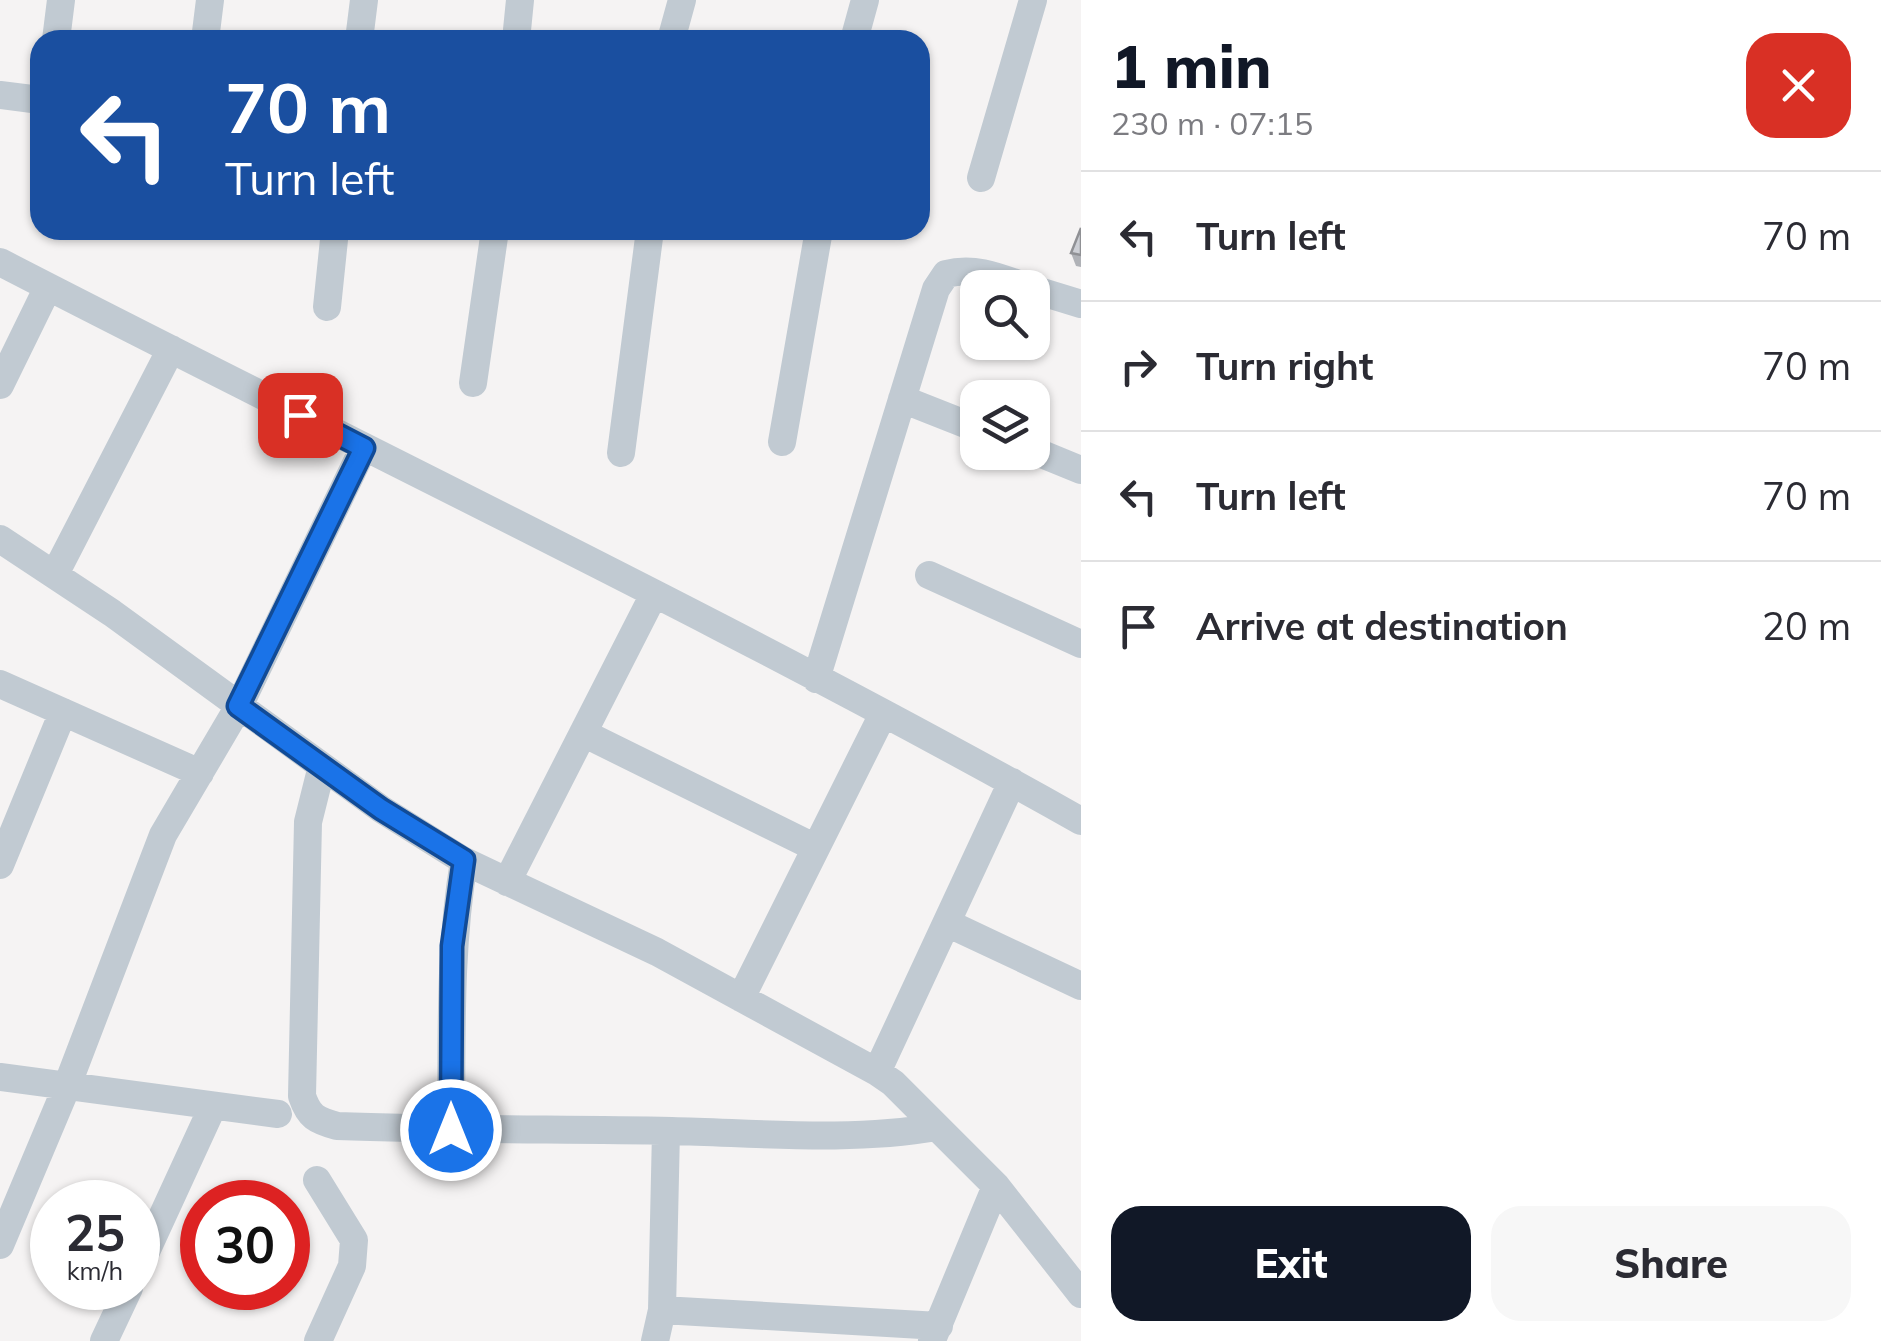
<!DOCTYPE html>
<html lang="en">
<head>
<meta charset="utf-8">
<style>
	body { margin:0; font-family:Mulish,sans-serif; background:#f7f7f7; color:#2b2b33; height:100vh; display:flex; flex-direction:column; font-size:38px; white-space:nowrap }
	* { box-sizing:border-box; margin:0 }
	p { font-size:32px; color:#7c7c81 }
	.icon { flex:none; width:55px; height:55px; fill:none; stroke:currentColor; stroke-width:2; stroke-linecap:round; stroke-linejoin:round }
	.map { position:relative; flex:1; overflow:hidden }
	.drawer { display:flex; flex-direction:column; background:#fff; width:800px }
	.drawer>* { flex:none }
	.top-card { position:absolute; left:30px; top:30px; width:900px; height:210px; border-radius:30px; box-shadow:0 2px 8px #0004; background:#1a4fa0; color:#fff; overflow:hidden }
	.fabs { position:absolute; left:960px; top:270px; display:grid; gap:20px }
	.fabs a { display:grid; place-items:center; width:90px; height:90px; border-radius:20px; background:#fff; box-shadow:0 2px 8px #0004; font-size:50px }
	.speed { position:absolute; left:30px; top:1180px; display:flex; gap:20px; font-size:50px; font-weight:700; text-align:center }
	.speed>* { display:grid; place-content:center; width:130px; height:130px; border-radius:50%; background:#fff; box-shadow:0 2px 8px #0004; line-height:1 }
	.speed small { font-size:25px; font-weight:400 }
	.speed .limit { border:15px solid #d22; background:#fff; color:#111 }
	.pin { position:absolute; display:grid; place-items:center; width:85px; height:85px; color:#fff; margin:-42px; border-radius:20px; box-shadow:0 5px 15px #0006 }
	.me { position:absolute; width:110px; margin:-55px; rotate:0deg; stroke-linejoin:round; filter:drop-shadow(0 0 8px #0008) }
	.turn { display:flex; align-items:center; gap:35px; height:210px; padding:0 30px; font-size:45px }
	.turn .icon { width:130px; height:130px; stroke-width:2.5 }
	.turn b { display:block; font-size:70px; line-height:85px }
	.round { display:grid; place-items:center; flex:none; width:105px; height:105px; border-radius:30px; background:#f7f7f7 }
	.headline { display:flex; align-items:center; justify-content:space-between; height:170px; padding:0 30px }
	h1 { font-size:60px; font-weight:800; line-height:75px; color:#111827 }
	.button { display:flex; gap:20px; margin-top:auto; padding:20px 30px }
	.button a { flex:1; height:115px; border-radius:30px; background:#111827; color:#fff; font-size:40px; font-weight:800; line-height:115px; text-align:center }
	.button a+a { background:#f7f7f7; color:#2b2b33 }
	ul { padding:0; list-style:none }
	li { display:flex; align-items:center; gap:30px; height:130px; padding:0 30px; border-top:2px solid #e1e1e2 }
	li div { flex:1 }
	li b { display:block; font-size:38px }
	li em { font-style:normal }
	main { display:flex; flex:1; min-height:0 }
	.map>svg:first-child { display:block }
</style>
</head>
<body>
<main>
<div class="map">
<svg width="1081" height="1341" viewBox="0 0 1081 1341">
	<rect width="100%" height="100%" fill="#f5f3f3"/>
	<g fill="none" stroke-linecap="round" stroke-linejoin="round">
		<!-- minor -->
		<path stroke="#c1cad2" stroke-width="28" d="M56,40L61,0
			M205,40L210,0
			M359,40L364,0
			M516,40L520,0
			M671,40L682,0
			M854,40L865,0
			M0,95L40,100
			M981,178L1033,0
			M0,262C360,448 727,622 1081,821
			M1032,289L1081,304
			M327,307L335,230
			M473,383L495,230
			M0,385L48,287
			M902,399L978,429
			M782,442L819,230
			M1032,450L1081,470
			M621,453L650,230
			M0,539L112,613L381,809L464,861L657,952L877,1072L893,1083L996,1186L1081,1294
			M55,574L171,349
			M929,575L1081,644
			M816,679L936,289L946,274C976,266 1001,278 1029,288
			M0,684L200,773
			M583,733L816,848
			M322,766L308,822L302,1096C309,1117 316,1120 337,1126C449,1130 560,1129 672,1131C760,1133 850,1142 937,1127
			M0,865L63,712
			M507,882L654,594
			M947,923L1081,986
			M741,998L883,714
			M877,1072L1012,782
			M0,1077L278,1114
			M451,1131C452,1040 449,950 464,861
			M317,1180L354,1240L352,1266L318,1341
			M0,1245L67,1086L163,835L239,706L364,447
			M138,1269L213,1106
			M662,1310L939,1326
			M932,1340L996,1186
			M104,1341L129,1288
			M655,1341L662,1310L666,1131"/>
	</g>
	<!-- wall -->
	<path fill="#b0b2b7" d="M1081,228V267L1076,266L1071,253Z"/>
	<!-- building -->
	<path fill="#cdcfd5" stroke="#909195" stroke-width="2.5" d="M1081,228V255L1071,253Z"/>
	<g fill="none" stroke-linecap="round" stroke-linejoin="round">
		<!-- route casing -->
		<g stroke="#114b97" stroke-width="25">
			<path id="route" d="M300,415L364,448L238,706L381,809L464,860L452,946L451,1130"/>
		</g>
		<!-- route -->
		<use href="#route" stroke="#1a73e8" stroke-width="18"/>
	</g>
</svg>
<div class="fabs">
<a><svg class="icon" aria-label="search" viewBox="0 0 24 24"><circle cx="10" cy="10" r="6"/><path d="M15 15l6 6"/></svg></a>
<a><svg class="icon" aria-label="layers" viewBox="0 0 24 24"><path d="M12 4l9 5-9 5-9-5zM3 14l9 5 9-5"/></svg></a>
</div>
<div class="speed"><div>25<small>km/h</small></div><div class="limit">30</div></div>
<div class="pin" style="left:300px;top:415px;background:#d93025"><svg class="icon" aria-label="arrive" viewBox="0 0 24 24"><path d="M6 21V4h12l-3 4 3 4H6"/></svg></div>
<svg class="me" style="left:451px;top:1130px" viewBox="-20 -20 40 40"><circle r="17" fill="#1a73e8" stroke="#fff" stroke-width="3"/><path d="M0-11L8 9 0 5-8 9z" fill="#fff"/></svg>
<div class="top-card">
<div class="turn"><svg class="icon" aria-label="left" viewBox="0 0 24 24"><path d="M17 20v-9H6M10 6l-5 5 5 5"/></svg><div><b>70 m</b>Turn left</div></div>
</div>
</div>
<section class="drawer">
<div class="headline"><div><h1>1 min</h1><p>230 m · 07:15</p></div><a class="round" style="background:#d93025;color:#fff"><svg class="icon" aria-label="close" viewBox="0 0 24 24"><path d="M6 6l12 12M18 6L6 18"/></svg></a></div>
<ul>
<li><svg class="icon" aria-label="left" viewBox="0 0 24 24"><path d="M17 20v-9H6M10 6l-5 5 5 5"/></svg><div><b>Turn left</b></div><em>70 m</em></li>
<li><svg class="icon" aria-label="right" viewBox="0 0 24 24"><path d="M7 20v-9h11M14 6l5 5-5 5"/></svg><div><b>Turn right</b></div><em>70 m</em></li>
<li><svg class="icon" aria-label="left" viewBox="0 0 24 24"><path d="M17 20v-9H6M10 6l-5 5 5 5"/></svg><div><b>Turn left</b></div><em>70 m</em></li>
<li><svg class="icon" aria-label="arrive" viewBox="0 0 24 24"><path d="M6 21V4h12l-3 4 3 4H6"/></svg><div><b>Arrive at destination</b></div><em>20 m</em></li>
</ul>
<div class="button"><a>Exit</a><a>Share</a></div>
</section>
</main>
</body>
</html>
